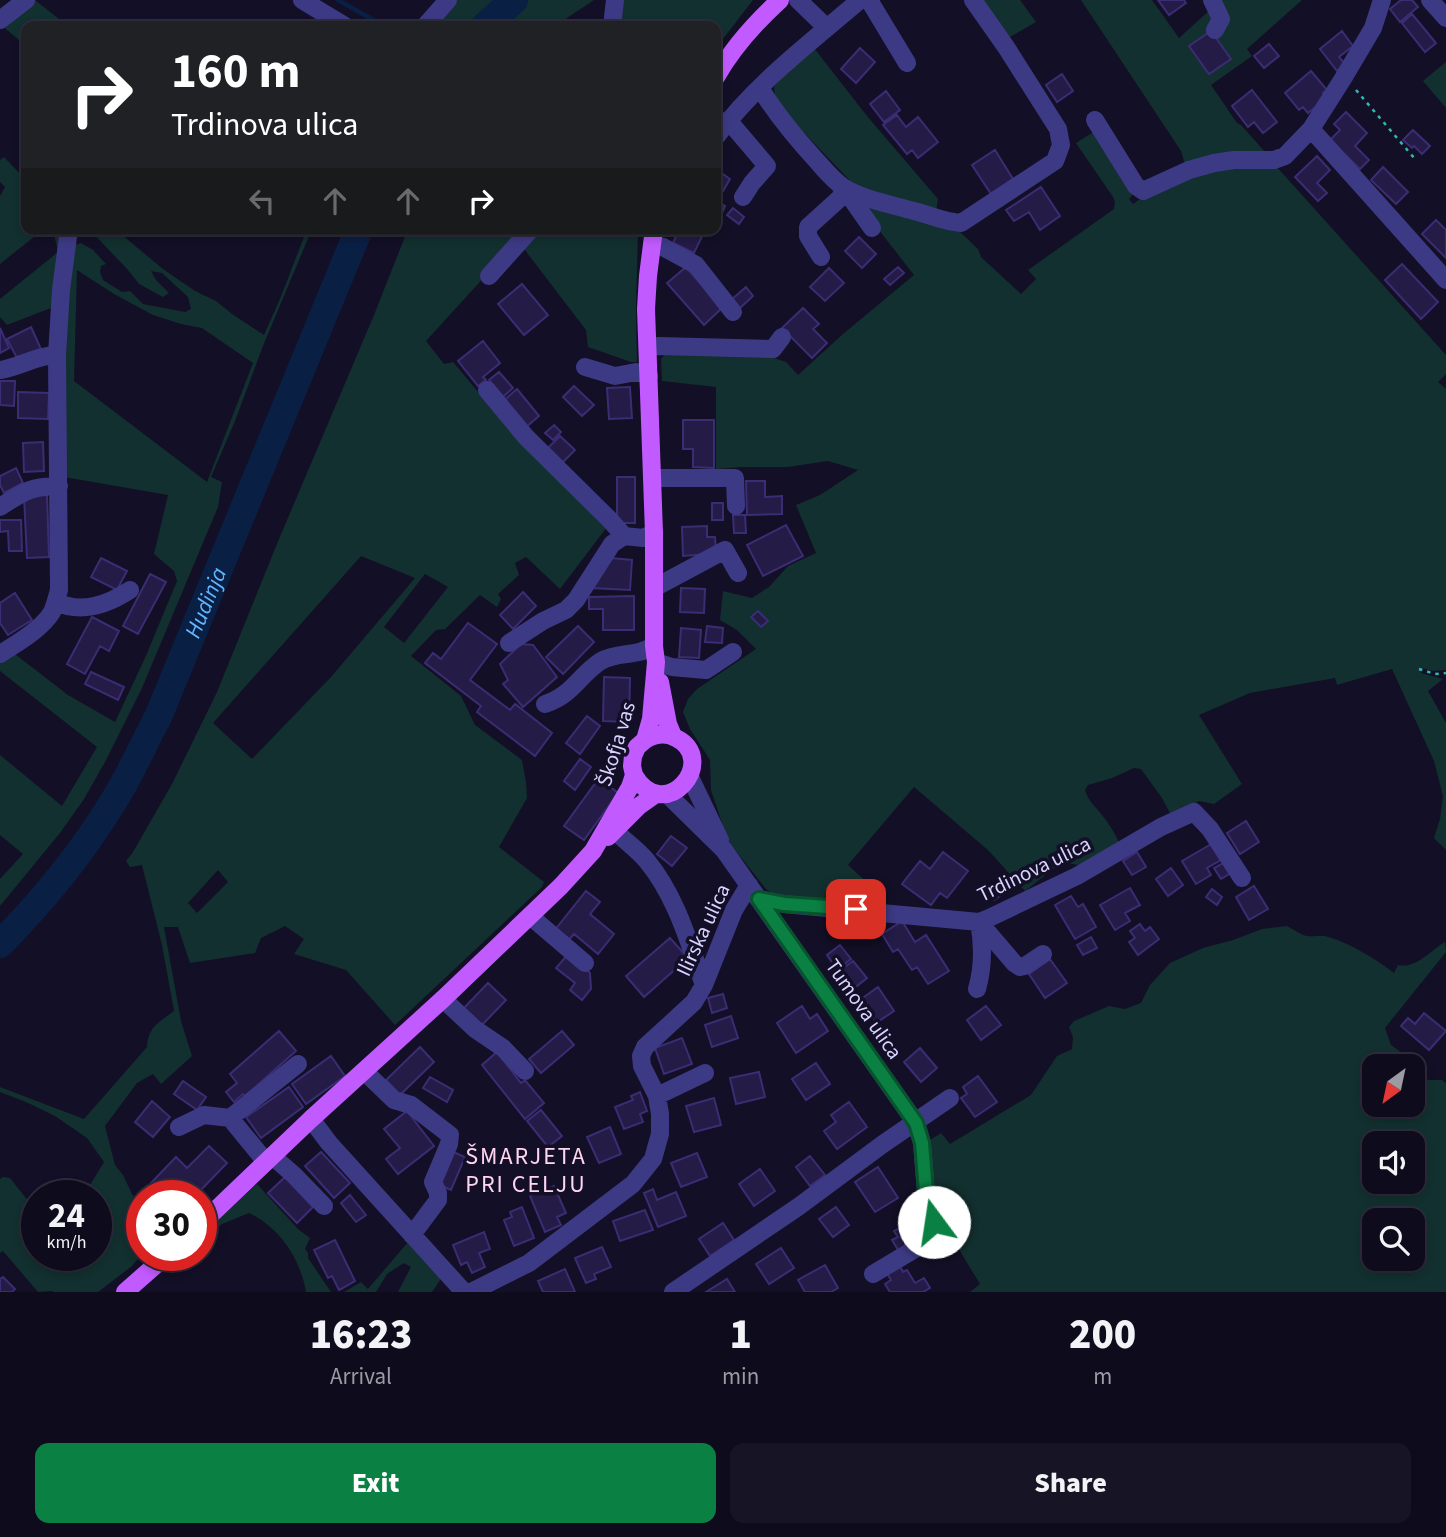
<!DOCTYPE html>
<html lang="en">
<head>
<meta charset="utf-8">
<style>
	body { margin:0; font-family:"Source Sans 3",sans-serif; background:#171425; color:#f1f3f6; height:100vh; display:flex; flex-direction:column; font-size:26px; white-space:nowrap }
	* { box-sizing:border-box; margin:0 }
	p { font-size:23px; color:#9b9ba3 }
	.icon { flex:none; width:38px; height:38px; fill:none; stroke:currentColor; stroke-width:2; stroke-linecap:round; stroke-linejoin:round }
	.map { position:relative; height:1292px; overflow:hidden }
	.sheet { display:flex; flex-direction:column; background:#0e0b1c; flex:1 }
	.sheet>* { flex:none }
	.top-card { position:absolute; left:21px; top:21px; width:700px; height:214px; border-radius:14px; box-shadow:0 4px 10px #0003,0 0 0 2px #2e2b3b; background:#202124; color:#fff; overflow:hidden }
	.needle { width:46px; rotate:213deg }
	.fabs { position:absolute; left:1362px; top:1054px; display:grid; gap:14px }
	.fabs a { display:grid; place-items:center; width:63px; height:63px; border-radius:14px; background:#0e0b1c; box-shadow:0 4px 10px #0003,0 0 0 2px #2e2b3b; font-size:35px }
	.speed { position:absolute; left:21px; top:1180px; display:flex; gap:14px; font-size:35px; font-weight:700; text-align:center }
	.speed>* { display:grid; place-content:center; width:91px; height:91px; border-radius:50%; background:#0e0b1c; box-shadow:0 4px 10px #0003,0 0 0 2px #2e2b3b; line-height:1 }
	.speed small { font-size:18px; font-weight:400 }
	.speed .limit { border:10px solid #d22; background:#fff; color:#111 }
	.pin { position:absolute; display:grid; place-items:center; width:60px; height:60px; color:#fff; margin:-30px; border-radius:14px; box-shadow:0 4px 10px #0006 }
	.me { position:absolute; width:77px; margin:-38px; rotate:346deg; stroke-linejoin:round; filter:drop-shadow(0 0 5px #0008) }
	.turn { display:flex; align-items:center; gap:24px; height:147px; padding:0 35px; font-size:32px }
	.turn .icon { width:91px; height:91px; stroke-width:2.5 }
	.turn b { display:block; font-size:49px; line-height:60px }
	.lanes { display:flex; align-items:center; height:66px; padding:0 35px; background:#0003; justify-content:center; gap:35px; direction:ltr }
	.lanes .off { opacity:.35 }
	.eta { display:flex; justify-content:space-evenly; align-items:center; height:119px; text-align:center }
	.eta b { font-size:42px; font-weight:800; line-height:49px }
	.primary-button { display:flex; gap:14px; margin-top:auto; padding:14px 35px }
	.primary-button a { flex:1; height:80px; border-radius:14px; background:#0b8043; color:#fff; font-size:28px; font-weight:800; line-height:80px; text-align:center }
	.primary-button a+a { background:#171425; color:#f1f3f6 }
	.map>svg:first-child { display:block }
</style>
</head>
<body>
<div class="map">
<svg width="1446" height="1292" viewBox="0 0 1446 1292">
	<rect width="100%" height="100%" fill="#130f26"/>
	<!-- green -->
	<path fill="#12302f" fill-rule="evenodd" d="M35,0L68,26H26V46L0,24Z
		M455,0H495L483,10L468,26H433Z
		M525,0H594L555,26H496Z
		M621,0H753L716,48V26H653L637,22L632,26H617Z
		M981,0H1020L1036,22L1010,37Z
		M1081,0H1152L1179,38L1212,8L1210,0H1302L1247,49L1252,56L1211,85L1237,123L1241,125L1266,153L1186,168L1181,151Z
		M814,48L867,116L938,199L936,212L854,185L793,121L775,97L774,87L782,75Z
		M1446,62V108L1423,81Z
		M1098,129L1135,192L1129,199L1133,204L1144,196L1191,172L1275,165L1446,355V374L1438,382L1446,389V670L1433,671L1422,668L1421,673L1443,679L1428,691L1446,723V850L1434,838L1440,819L1443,796L1434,761L1392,669L1337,685L1335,678L1250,693L1199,715L1242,784L1214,804L1199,801L1172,817L1162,798L1141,769L1134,768L1112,778L1088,785L1085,790C1088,801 1096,807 1102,815C1110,825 1116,835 1121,847L1078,865L1062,862L1025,891L989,851L914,787L848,865L880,894L873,906L833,903L773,894L766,889L728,841L711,790L710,760L690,729L683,712L688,699L697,689L756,649L737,630L720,620L723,591L752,598L769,587L788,566L816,553L796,505L820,495L858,470L828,461L788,467H741L716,469V387L662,381L661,359L668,351L771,357L786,362L798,375L843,334L914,275L861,207L864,200L959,231L978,249L981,257L1021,294L1036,279L1028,270L1114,209L1115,202L1113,197L1076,143Z
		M4,157L26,180V229H44L0,264V196L5,187L0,182V160Z
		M49,229H64L56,306L7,325L0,317V299L58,252L54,234Z
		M89,229H115L163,269L195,291L216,301L232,314L264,335L280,299L307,229H312L263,346L235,421L211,477L222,482L218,507L142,688L105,762L84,799L60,833L0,906V879L23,854L0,835V755L62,806L97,747L0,671V659L11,651L68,695L115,722L145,658L177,581L174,571L154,554L168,495L64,477L62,392L70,247L81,243L93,250L106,264L101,266L100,272L103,280L122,292L130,291L143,304L185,312L191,309L188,297L162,273L151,271L156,280L169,293L163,297L139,284L128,270ZM77,270L114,294L153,315L181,324L202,328L253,363L207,482L74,381Z
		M408,229H528L426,341L444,364L453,362L495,412L607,527L560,589L526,557L515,563L519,575L498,594L501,599L497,607L480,595L445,629L436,630L411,656L461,696L475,725L522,760L526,782L527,798L499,847L544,882L542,887L395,1025L346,970L294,954L304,939L285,926L261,938L255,953L190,963L178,927H164L181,1021L192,1056L161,1084L153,1074L137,1083L105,1126L115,1165L123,1175L132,1194L135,1198L142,1201V1254L132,1266L98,1292H54L52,1291L38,1292L3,1251L0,1253V1179L3,1177L10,1178L37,1212V1255H96V1195H84L104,1162L87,1138L55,1116L26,1102L0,1092V1087L84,1119L147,1047C148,1027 159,1022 174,1011L162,945L142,865L130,867L126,861L133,852L172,784L217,692L279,539L374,315ZM361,556L415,578L331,677L252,759L213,723ZM425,574L448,587L404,643L384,627ZM218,870L228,882L197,913L188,903Z
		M535,229H638L636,309L637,362H631L588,347L586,330L521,245Z
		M1287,926C1293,929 1301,935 1307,936C1313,937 1319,935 1324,936C1347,941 1376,959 1394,973L1398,965C1416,969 1430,951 1445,942L1446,952L1385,1028L1391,1045L1405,1055L1409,1066H1374V1104H1412V1074L1429,1080H1442L1446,1083V1292H970L980,1284L938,1215L935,1201L930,1140L941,1133L950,1144L1031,1095L1057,1056L1072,1049L1073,1037L1069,1027L1074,1021L1109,1006L1125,1009L1141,1003L1150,985L1170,963L1203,948L1233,940L1262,929ZM1374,1143H1412V1181H1374ZM1374,1220H1412V1258H1374Z
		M257,1184L298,1229L310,1238L305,1249L308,1253V1258L331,1292H306C300,1258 280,1228 249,1213L222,1224L201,1243V1235Z
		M408,1242L445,1273L432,1292H398L411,1267L404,1263L387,1274L376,1292H344L361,1282L368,1289Z"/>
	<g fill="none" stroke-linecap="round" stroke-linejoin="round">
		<!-- stream -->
		<path stroke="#0a1f44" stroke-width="4.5" d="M338,0L384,26"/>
		<!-- river -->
		<g stroke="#0a1f44" stroke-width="28">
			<path d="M485,26L514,0"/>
			<path id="s1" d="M0,944C43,901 81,854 113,802C130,775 143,745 158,717L359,229"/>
		</g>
	</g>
	<!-- building -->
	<path fill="#241b47" stroke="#3b2d73" stroke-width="2" d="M1158,0H1184L1186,3L1169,15Z
		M1401,0H1412L1418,7L1400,22L1390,9Z
		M1412,14L1436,43L1425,52L1402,23Z
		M1211,31L1231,59L1209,74L1189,46Z
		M1342,31L1353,46L1339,57L1345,64L1337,71L1320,49Z
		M1269,44L1279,56L1264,68L1254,56Z
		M860,48L875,62L856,83L841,69Z
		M1311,71L1327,90L1323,93L1327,98L1308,113L1303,107L1299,110L1285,93Z
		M1062,74L1073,91L1057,102L1046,85Z
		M1252,90L1277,122L1263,133L1254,122L1248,127L1232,106Z
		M886,91L900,110L884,122L870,104Z
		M1346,112L1367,133L1355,146L1369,160L1360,169L1330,140L1340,130L1334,124Z
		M897,115L906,127L918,117L938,142L918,158L912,150L907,154L883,125Z
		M1413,130L1430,146L1422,154L1414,146L1412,148L1403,140Z
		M995,150L1013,179L991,194L972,165Z
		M1317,156L1330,170L1317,183L1327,193L1318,201L1295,177Z
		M1383,167L1408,192L1396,204L1371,180Z
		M717,170L730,179L723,191L720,189L716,194V173Z
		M1041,187L1060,216L1040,230L1029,212L1014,221L1006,210Z
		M716,201L725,206L716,227Z
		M733,208L744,217L739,224L727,215Z
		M1436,220L1446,230V258L1422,234Z
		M679,229H715L713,234L705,230L694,253L673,243Z
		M859,237L876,254L862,268L845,251Z
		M1402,264L1438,302L1421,319L1385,280Z
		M686,267L722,308L704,325L667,283Z
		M898,267L904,273L890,285L884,279Z
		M829,268L844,283L825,301L810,287Z
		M522,284L548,315L524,335L498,304Z
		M746,287L753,296L739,309L731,300Z
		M803,308L819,324L813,329L827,343L812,358L782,328Z
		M31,327L41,349L18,360L7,339Z
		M0,328L9,348L0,353Z
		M483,341L500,363L483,377L486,380L478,386L458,361Z
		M499,372L513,388L503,397L489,380Z
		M0,381H15L14,406L0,405Z
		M574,386L594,405L582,416L563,397Z
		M630,387L632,418L609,419L607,388Z
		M517,389L539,416L525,428L503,401Z
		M18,392L49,393L48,419L18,418Z
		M683,420H714V468L693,467V449H683Z
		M554,425L561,432L553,440L545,433Z
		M560,436L575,450L561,464L546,450Z
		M43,442L44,471L24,472L23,443Z
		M16,468L23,483L4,493L0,485V476Z
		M617,477H635V523H617Z
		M746,481H765V497L782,496V514L747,515Z
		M47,495L49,557L27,558L24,496Z
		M712,503H723V520H712Z
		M733,515H745L746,533H734Z
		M0,520H21L22,551H9L8,531L0,532Z
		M786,525L803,556L763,576L747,545Z
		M707,526V537H715L716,550L708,554L683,556L682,527Z
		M101,558L127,571L117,590L91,577Z
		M611,558L632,560L630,590L592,588Z
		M150,574L166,582L138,634L123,626Z
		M681,588L705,589L704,613L680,612Z
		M523,592L536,606L513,629L500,615Z
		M15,593L32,620L8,635L0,623V603Z
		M634,596V630H603V609H589V597Z
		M758,611L768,621L761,627L751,617Z
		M92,617L119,631L109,651L100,646L85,674L67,664Z
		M468,623L497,644L470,680L510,710L515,704L552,733L535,756L477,712L481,706L425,663L433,653L441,659Z
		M578,626L594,642L563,674L546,657Z
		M707,626L723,628L722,643L705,642Z
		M681,628L701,630L699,658L679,657Z
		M521,644L533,645L557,677L523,707L503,684L508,680L500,664Z
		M91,672L124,687L118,700L85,684Z
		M604,677L630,678L629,722L603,721Z
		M587,716L600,726L580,754L566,743Z
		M580,759L591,767L575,790L564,781Z
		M599,778L618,793L584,840L564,826Z
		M1246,821L1259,842L1240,854L1227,833Z
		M671,836L687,848L672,866L657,854Z
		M1213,843L1223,859L1207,868L1211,875L1196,884L1182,861Z
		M943,852L968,871L947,898L940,893L931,905L902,884L920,861L930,869Z
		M1137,852L1146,867L1132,875L1123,861Z
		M1225,862L1231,873L1221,879L1214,868Z
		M1171,868L1183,885L1168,896L1156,879Z
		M1002,880L1009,890L994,900L987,890Z
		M1254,886L1268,909L1249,920L1236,897Z
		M1130,888L1140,905L1125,913L1130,921L1115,930L1100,905Z
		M1212,889L1222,897L1217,905L1206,897Z
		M586,891L600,902L590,914L614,934L598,954L574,934L567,942L554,931Z
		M1071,896L1078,907L1083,904L1096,927L1075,939L1055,905Z
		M902,921L915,942L926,935L949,971L928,984L917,967L912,970L898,949L893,952L882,934Z
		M1140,924L1145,931L1150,927L1159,939L1138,955L1129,942L1135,938L1130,931Z
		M1091,937L1097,948L1083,955L1077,945Z
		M670,938L688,958L644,997L626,976Z
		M840,945L851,959L837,970L827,955Z
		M569,953L590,973L591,989L582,1000L570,990L575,983L556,968Z
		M1050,959L1067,983L1045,998L1029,974Z
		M853,961L867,978L852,990L838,972Z
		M488,983L506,1000L481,1026L463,1009Z
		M878,987L894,1011L876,1023L860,1000Z
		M723,994L727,1008L712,1013L708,998Z
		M802,1006L810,1019L817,1014L828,1031L796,1053L777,1023Z
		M986,1006L1001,1025L981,1040L967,1020Z
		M1424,1013L1446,1031L1429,1050L1401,1026L1408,1018L1415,1024Z
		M731,1016L738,1038L712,1047L705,1025Z
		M279,1031L296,1051L245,1096L243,1094L234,1102L226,1092L237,1083L230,1074Z
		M562,1031L574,1045L541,1073L529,1059Z
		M682,1038L692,1064L664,1074L655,1048Z
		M420,1047L434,1062L400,1095L386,1080Z
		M920,1048L937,1068L921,1082L904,1062Z
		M497,1052L521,1083L525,1080L544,1103L525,1119L482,1065Z
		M331,1056L345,1076L306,1104L292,1084Z
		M816,1063L830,1084L806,1100L792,1079Z
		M759,1072L765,1097L736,1104L730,1078Z
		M978,1076L997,1102L975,1117L961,1098L967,1094L963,1087Z
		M430,1077L453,1090L447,1102L423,1088Z
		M183,1081L206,1097L197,1110L174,1094Z
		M289,1087L303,1107L261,1138L246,1117Z
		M640,1092L647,1111L640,1114L643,1122L624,1129L615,1107L633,1100L631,1096Z
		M714,1098L721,1125L694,1132L686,1106Z
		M152,1101L170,1117L153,1137L135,1122Z
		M849,1102L867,1127L837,1149L824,1131L836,1122L831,1115Z
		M541,1110L562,1136L548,1147L527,1121Z
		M407,1111L434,1146L398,1174L386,1159L400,1148L384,1129Z
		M610,1127L621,1154L599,1163L587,1137Z
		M209,1146L227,1163L196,1195H165L151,1183L176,1157L187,1168Z
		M451,1151L465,1157L451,1190L437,1184Z
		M321,1152L350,1183L334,1198L305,1166Z
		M697,1153L707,1177L681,1187L671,1163Z
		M810,1156L825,1175L810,1186L796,1167Z
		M878,1167L898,1198L875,1212L855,1182Z
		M760,1169L775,1191L754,1206L739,1184Z
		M285,1177L313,1207L297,1223L268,1193Z
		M554,1186L566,1213L557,1217L561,1225L545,1232L530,1196Z
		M653,1189L657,1200L676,1192L686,1216L658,1227L644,1193Z
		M350,1195L366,1215L356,1222L341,1203Z
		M522,1207L534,1238L514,1246L504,1220L512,1217L510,1212Z
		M836,1207L849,1225L833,1237L819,1219Z
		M645,1210L653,1230L620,1241L613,1221Z
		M918,1218L927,1233L898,1250L892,1240L898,1237L894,1231Z
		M723,1223L734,1240L710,1256L699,1239Z
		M484,1232L490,1249L479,1253L485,1267L472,1273L467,1262L461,1265L453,1245Z
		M335,1240L355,1281L339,1290L332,1276L328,1278L314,1250Z
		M602,1247L611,1267L594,1274L596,1279L586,1283L575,1258Z
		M781,1248L794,1268L769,1284L756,1264Z
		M899,1264L903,1272L907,1270L915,1283L924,1278L930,1288L923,1292H890L885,1284L891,1280L886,1272Z
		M825,1265L838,1288L831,1292H805L798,1280Z
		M565,1269L575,1292H543L538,1281Z
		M3,1277L15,1289L12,1292H0V1279Z
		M727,1279L735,1292H706Z"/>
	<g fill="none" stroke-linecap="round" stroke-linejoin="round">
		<!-- path -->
		<path stroke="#2fb8b0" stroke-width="2.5" stroke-dasharray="3.5 5" stroke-linecap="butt" d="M1356,90L1415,159
			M1419,669L1435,674L1446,673"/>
		<!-- minor -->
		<path stroke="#3d3a85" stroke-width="18" d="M302,0L345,26
			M798,0L827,28
			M869,0L907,63
			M1212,0L1221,19L1215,30
			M1430,0L1446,18
			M0,20L26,0
			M425,26L448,0
			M612,26L615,0
			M760,88C776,114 795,137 816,160C824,169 833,180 843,187C861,199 893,205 914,211C930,215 944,222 961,223L1055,161L1061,145L1058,129L1006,47L973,0
			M728,120L767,166L752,183L743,197
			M1095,120L1136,186L1143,191L1189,170L1214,163L1234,160H1274L1285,156L1311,129L1344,77L1373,28L1382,0
			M1311,129L1446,280
			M716,137C755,84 810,43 860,0
			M844,188L872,228
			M652,244L663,247L696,265L733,312
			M821,257L808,236V227L840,198L844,188
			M489,276L531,229
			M648,347L659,346L773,349L782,337
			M585,367L615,376L636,372L649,376
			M0,370C20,367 37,355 57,355
			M487,390L526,437L610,520L624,536
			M653,478H735L736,506
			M0,507C23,492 31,486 59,486
			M654,588L725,550L738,573
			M56,602C82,614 107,605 130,590
			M509,643L543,621L566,610L576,600L612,544L624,536L643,538L654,533
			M0,654C16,644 42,629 52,612C55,605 57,597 59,590L57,355L61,290L69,229
			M656,662L672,667L706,670L733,652
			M545,704C573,695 579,675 601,661C613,654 626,655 639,652C644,651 649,648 654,646
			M690,777L720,840
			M667,794L724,850L916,1123L922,1143L926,1192L934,1222V1234L925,1243L873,1274
			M615,831C625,841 638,850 647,861C676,896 689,943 704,985
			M759,899L784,904L979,922L989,918L1077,876L1161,827L1194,812L1210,829L1242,878
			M530,916L585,963
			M979,922L1014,963L1020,967L1025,966L1043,954
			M977,989C983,968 983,943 979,922
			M443,999L475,1029L503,1048L525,1071
			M364,1071L394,1100L411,1105L450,1135L449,1144L433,1182L438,1193V1200L412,1235
			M657,1096L705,1073
			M311,1119L329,1143L464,1292
			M179,1127L204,1115L230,1118
			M272,1156L294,1175L324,1206
			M266,1162L230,1118L298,1064
			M471,1292L529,1263L633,1184L653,1159L660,1134V1114L657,1096L642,1066L641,1056L645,1047L694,1002L704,985L734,910L749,885
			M673,1292L798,1207L883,1144L950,1098"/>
		<!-- major -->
		<path stroke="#c25bff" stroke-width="18" d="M716,77C732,49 756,22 780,0
			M660,682L668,724L673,736
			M634,775C665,827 720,760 676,738C665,732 655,734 645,740
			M608,837L639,806L656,794
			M201,1224L311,1119L443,999L561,886L593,851L630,787L634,775L632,766L633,756L637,747L645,740L651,719L656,662L654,646V533L646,309L648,276L654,229
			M125,1292L167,1255"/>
	</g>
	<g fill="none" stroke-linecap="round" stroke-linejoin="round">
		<!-- route casing -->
		<g stroke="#07532c" stroke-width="18">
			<path id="route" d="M856,909L784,904L759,899L916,1123L922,1143L926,1192L934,1222"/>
		</g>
		<!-- route -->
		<use href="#route" stroke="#0b8043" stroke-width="12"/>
	</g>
	<g text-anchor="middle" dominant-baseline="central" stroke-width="7" stroke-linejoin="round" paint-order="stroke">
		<!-- street labels -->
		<g font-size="21" fill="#d9d4ff" stroke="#130f26">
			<text transform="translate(616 744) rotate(-73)">Škofja vas</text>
			<text transform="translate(1034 869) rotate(-26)">Trdinova ulica</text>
			<text transform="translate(703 930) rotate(-65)">Ilirska ulica</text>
			<text transform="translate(864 1009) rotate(55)">Tumova ulica</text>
		</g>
		<!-- water labels -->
		<g font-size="23" font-style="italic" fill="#62b6ff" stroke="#130f26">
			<text stroke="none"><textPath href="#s1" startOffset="402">Hudinja</textPath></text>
		</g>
		<!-- quarter labels -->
		<g font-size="24" letter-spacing="2" fill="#ffd6f0" stroke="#130f26">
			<text x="526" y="1156">ŠMARJETA<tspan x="526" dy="28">PRI CELJU</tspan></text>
		</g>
	</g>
</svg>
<div class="fabs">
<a><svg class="needle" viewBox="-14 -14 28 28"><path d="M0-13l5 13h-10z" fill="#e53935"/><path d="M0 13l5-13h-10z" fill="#9b9ba3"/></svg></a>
<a><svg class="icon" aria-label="sound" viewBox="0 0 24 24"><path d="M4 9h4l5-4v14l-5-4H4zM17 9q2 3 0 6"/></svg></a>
<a><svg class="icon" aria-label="search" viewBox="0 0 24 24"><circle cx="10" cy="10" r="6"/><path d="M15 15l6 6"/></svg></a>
</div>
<div class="speed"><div>24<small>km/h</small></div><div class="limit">30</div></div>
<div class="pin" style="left:856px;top:909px;background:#d93025"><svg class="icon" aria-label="arrive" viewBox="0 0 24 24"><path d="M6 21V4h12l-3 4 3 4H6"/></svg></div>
<svg class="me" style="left:934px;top:1222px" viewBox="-20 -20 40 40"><circle r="19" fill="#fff"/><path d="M0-13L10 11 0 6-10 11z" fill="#0b8043"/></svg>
<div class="top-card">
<div class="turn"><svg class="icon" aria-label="right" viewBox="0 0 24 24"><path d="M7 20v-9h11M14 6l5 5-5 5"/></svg><div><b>160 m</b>Trdinova ulica</div></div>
<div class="lanes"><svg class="icon off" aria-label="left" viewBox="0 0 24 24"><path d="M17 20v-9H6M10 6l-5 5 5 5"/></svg><svg class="icon off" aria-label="ahead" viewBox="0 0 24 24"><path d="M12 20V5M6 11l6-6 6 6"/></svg><svg class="icon off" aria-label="ahead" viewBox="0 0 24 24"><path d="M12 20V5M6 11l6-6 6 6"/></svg><svg class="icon" aria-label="right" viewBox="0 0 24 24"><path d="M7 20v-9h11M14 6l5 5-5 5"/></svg></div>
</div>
</div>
<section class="sheet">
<div class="eta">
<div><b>16:23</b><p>Arrival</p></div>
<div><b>1</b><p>min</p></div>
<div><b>200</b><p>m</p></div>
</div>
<div class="primary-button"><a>Exit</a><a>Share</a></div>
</section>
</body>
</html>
